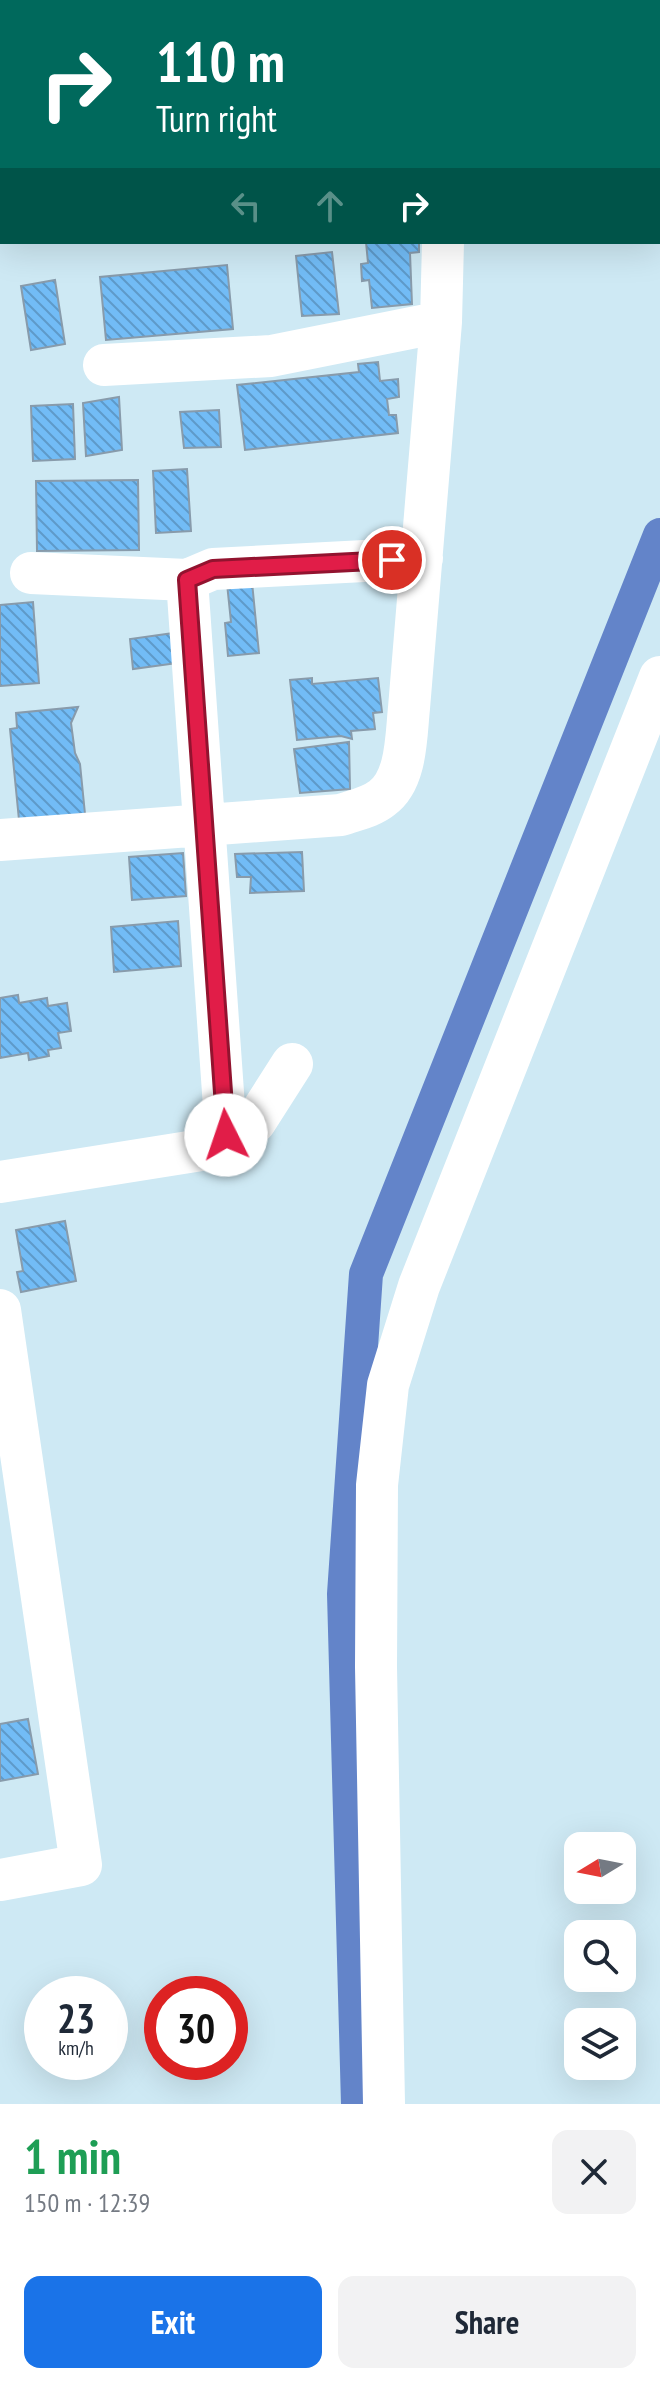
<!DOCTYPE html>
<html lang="en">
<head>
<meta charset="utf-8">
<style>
	body { margin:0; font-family:"PT Sans Narrow",sans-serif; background:#f2f2f3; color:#1f2937; height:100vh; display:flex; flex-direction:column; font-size:30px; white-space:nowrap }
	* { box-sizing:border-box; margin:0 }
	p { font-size:26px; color:#747a83 }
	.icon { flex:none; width:44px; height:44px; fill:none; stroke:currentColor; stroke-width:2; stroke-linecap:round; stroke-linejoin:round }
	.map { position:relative; height:2104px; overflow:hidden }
	.side { display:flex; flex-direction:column; background:#fff; flex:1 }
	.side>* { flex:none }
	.hud { position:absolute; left:0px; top:0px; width:660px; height:244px; box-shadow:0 8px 32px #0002; background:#00695c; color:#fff; overflow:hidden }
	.needle { width:52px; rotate:260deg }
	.fabs { position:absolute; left:564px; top:1832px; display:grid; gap:16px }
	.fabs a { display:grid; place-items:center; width:72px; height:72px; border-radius:16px; background:#fff; box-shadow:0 8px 32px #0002; font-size:40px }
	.speed { position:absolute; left:24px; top:1976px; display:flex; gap:16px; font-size:40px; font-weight:700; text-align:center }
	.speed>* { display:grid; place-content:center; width:104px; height:104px; border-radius:50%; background:#fff; box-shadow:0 8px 32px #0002; line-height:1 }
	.speed small { font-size:20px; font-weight:400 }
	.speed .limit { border:12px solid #d22; background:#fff; color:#111 }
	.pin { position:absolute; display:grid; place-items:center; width:68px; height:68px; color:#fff; margin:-34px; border:4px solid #fff; border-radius:50%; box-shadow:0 2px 8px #0007 }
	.me { position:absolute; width:88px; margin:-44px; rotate:356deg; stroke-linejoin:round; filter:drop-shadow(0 0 6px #0008) }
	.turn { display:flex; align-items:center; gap:28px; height:168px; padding:0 24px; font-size:36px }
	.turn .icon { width:104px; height:104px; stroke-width:2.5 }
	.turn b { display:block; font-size:56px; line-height:68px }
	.lanes { display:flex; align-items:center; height:76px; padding:0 24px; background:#0003; justify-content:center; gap:40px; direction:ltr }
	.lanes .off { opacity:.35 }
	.round { display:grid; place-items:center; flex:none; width:84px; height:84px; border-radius:16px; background:#f2f2f3 }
	.head { display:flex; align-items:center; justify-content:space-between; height:136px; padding:0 24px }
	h1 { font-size:48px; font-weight:600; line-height:60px; color:#1e9e55 }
	.action { display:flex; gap:16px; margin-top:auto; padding:16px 24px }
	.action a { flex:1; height:92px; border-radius:16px; background:#1a73e8; color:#fff; font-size:32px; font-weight:600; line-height:92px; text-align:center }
	.action a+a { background:#f2f2f3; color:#1f2937 }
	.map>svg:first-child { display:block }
</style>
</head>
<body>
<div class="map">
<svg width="660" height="2104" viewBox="0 0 660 2104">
	<defs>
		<pattern id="building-back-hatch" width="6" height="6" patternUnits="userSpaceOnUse" patternTransform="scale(2)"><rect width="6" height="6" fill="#72bcf6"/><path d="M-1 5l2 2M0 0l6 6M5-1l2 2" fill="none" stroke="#5e9ac9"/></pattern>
	</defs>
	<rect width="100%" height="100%" fill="#cee9f4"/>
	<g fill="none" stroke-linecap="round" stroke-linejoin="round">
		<!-- canal -->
		<path stroke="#6384c9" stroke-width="34" d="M358,2104L344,1594L366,1274L660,535"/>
	</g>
	<!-- building -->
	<path fill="url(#building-back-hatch)" stroke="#889bab" stroke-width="2" d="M366,242H419V252L410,253L412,304L372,308L369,280L362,281L361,264L368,263Z
		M332,252L339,314L302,316L296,256Z
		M227,265L233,329L106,340L100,277Z
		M55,280L65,344L31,350L21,286Z
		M378,362L380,381L398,379L399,397L387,399L389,415H396L398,433L245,450L237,385L359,372L358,364Z
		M119,397L122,450L86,456L83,403Z
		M73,404L75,459L33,461L31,406Z
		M219,410L221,447L184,448L180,412Z
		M187,469L191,531L156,533L153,471Z
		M138,480L139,550L37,551L36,481Z
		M251,572L259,653L228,656L225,623L231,622L226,574Z
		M33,602L39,683L0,686V605Z
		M181,632L185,662L133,669L130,639Z
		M312,678V684L378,678L382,712L373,713L375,729L351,731L352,739L341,736L297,740L290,680Z
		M78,707L71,723L75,753L80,764L85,814L19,820L10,729L17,728L16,713Z
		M349,742L350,789L300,793L294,749Z
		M302,852L304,891L250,893L251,877H237L235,854Z
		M183,853L186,896L132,900L129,857Z
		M178,921L181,966L114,972L111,927Z
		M18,995L19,1003L47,998L48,1006L67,1003L71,1031L58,1033L61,1048L48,1050L49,1056L29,1060L28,1053L0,1058V998Z
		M65,1221L76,1281L21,1292L17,1272L23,1271L16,1230Z
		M28,1719L38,1774L0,1781V1724Z"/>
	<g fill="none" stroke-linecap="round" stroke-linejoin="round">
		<!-- minor -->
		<path stroke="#fff" stroke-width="42" d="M448,2V0
			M0,175H2
			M104,365L271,356L441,322
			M31,573L187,580L213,569L422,558
			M187,580L226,1135
			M0,840L341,815C355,810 371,807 382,798C407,780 406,736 409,708L441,322L443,242
			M0,1182L214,1148L226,1135L255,1122L292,1064
			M0,1310L81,1865L0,1880
			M384,2104L376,1667L377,1485L388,1385L419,1286L660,677"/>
	</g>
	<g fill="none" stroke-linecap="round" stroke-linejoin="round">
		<!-- route casing -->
		<g stroke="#92132f" stroke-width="20">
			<path id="route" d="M226,1135L187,580L213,569L392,560"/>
		</g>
		<!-- route -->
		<use href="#route" stroke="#e11d48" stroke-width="14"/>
	</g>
</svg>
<div class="fabs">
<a><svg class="needle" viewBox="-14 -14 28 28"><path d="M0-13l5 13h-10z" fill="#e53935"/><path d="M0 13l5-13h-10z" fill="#747a83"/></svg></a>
<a><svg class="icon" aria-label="search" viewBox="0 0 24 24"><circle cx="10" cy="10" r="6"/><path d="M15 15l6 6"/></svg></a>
<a><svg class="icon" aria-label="layers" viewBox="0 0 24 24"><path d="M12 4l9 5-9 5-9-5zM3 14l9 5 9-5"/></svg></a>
</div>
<div class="speed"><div>23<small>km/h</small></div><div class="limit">30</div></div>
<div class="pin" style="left:392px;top:560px;background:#d93025"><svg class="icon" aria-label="arrive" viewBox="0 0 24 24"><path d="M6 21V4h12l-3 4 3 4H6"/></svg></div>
<svg class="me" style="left:226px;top:1135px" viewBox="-20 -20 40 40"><circle r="19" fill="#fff"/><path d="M0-13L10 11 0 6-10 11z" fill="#e11d48"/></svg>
<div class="hud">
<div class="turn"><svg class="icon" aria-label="right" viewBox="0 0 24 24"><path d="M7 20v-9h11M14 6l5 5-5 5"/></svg><div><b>110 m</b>Turn right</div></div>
<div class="lanes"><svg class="icon off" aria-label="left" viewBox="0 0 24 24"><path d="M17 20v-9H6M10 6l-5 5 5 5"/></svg><svg class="icon off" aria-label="ahead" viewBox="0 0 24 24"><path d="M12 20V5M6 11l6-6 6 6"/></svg><svg class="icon" aria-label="right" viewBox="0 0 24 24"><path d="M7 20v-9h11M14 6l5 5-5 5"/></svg></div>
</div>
</div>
<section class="side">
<div class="head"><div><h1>1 min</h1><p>150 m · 12:39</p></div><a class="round"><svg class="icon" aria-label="close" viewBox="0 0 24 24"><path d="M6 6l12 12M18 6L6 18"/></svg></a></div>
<div class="action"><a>Exit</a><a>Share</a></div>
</section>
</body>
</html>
